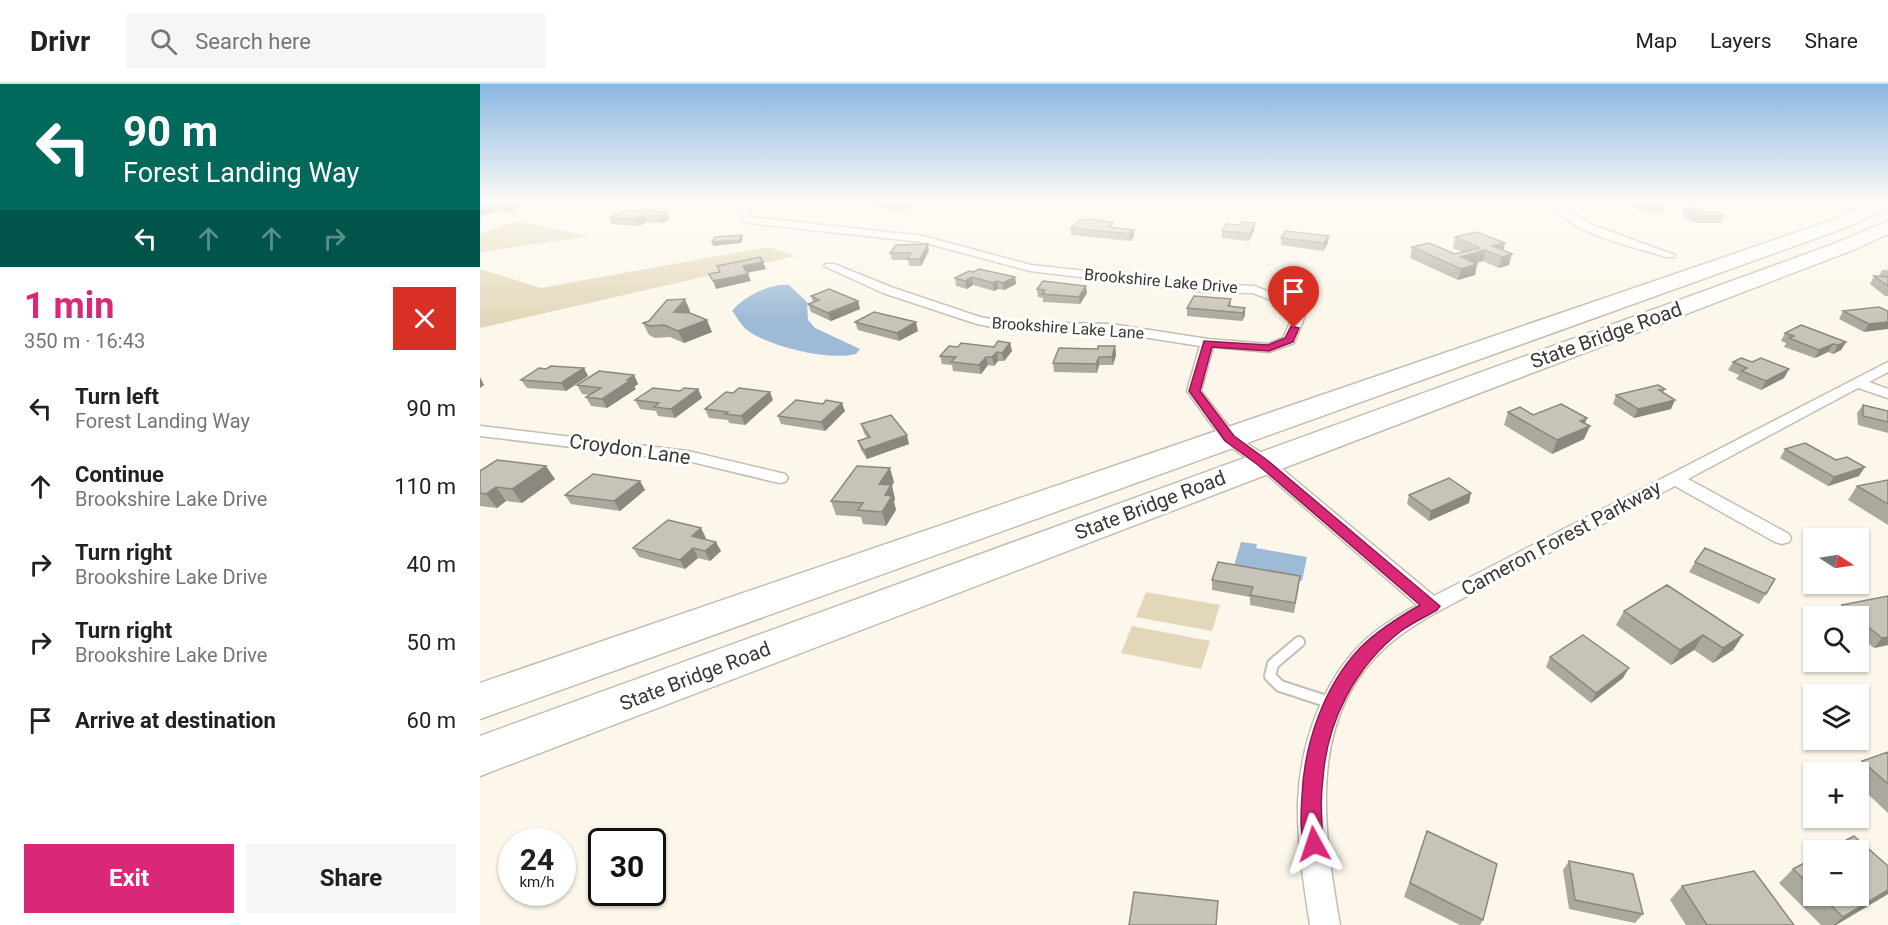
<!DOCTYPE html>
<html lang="en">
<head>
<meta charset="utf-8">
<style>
	body { margin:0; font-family:Roboto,sans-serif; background:#f6f6f6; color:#202124; height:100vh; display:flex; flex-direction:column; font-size:22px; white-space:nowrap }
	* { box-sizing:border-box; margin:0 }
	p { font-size:20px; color:#757577 }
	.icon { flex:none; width:33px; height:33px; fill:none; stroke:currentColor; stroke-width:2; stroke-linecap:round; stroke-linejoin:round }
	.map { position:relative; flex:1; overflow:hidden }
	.panel { display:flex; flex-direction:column; background:#fff; width:480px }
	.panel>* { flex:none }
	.banner { background:#00695c; color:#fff; overflow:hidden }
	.needle { width:39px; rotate:102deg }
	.controls { position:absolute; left:1323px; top:444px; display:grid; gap:12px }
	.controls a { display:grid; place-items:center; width:66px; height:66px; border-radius:0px; background:#fff; box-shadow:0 2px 4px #0004; font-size:30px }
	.speed { position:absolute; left:18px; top:744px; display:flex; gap:12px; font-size:30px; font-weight:700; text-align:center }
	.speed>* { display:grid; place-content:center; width:78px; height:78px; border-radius:50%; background:#fff; box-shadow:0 2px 4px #0004; line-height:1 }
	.speed small { font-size:15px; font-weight:400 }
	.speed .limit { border:3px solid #111; border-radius:9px; background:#fff; color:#111 }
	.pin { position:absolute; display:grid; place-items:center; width:51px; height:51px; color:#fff; margin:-62px -26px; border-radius:50% 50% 50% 0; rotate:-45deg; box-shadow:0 0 6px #0007 }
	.pin .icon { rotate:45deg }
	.me { position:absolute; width:66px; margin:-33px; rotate:355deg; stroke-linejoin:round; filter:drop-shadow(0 0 4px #0008) }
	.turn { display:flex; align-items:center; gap:21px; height:126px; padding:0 24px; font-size:27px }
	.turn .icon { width:78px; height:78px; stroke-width:2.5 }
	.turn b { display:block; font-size:42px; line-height:51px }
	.lanes { display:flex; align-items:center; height:57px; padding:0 24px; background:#0003; justify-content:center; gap:30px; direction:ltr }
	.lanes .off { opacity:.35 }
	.round { display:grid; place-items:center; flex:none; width:63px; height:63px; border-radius:0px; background:#f6f6f6 }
	.head { display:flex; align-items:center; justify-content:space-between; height:102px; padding:0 24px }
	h1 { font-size:36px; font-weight:700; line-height:45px; color:#db2777 }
	.primary-button { display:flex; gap:12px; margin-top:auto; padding:12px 24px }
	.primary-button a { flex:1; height:69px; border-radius:0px; background:#db2777; color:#fff; font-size:24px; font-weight:700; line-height:69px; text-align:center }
	.primary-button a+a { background:#f6f6f6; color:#202124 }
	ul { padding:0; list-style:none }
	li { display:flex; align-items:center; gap:18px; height:78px; padding:0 24px }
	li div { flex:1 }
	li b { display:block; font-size:22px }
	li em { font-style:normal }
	header { display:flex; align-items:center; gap:36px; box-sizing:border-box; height:84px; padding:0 30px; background:#fff; border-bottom:2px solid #e0e0e0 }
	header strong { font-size:28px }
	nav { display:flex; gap:33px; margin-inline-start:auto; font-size:21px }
	.search { width:420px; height:54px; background:#f6f6f6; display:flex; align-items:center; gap:15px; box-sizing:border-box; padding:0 21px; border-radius:0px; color:#757577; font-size:22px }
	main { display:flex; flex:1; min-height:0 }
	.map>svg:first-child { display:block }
</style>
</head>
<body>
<header>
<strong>Drivr</strong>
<div class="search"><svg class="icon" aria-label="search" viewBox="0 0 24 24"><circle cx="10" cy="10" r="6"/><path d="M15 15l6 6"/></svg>Search here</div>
<nav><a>Map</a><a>Layers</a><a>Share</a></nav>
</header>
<main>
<section class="panel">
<div class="banner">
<div class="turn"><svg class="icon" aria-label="left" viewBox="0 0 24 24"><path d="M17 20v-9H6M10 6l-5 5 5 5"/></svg><div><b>90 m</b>Forest Landing Way</div></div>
<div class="lanes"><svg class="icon" aria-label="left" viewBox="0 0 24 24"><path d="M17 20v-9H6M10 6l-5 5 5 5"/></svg><svg class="icon off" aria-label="ahead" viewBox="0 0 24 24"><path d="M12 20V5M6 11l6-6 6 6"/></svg><svg class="icon off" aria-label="ahead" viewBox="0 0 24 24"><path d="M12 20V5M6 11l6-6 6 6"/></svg><svg class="icon off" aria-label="right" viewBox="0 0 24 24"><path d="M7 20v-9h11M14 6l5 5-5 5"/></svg></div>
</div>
<div class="head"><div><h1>1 min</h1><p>350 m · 16:43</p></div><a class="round" style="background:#d93025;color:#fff"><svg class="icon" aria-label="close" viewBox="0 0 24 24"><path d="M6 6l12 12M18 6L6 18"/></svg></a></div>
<ul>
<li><svg class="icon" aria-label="left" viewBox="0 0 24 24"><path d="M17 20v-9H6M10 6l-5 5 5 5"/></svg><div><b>Turn left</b><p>Forest Landing Way</p></div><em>90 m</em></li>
<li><svg class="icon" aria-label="ahead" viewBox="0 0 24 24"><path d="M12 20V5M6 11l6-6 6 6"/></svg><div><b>Continue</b><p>Brookshire Lake Drive</p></div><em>110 m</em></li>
<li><svg class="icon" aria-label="right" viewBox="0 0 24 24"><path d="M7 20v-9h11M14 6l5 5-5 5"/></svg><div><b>Turn right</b><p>Brookshire Lake Drive</p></div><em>40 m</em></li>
<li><svg class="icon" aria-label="right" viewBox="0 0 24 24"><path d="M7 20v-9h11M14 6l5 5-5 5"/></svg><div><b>Turn right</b><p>Brookshire Lake Drive</p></div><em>50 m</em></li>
<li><svg class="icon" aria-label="arrive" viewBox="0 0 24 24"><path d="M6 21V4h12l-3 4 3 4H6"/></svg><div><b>Arrive at destination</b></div><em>60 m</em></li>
</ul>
<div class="primary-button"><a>Exit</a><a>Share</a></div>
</section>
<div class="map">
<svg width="1408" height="841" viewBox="0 0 1408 841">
	<rect width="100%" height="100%" fill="#fcf7ea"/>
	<!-- green -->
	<path fill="#e2d7b9" d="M36,137L110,152L0,168V150Z
		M288,163L315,172L0,244V185L61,204Z
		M666,508L740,521L732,547L656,533Z
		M652,542L730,557L721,585L641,569Z"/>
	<!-- water -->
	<path fill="#9dbad6" d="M309,201L327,218L328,236L335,244L380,265L376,270C348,277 290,263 267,246C261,241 257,233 252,227C263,213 290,199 309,201Z
		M761,458L777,460L776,464L827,473L822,497L753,485Z"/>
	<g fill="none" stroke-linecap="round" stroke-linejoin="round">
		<!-- lane casing -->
		<g stroke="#c3beb2" stroke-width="14">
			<path id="lane" d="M819,558L793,580L790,592L800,602L852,619"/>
		</g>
		<!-- street casing -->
		<g stroke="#c3beb2" stroke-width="3">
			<path id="street" d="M257,119H266L271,133L443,152L551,181L724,200L774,202L816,218L825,232L814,259L789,268L733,263L721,307L756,352L789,374L954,512L1408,278V288L1389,298L1408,305V314L1378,304L1208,395L1309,450L1311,454L1309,458L1302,460L1295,458L1195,402C1133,434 1072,467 1011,500C975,519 936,536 906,563C825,635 844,748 860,841H830C824,801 817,759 818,718C820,661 842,597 884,557C900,542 919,531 937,521L777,382L744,358L707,307L720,262L631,248L527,246L497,240L403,209L344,182L346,180H354L411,203L500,233L527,238L631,240L728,255L788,260L803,254L813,232L807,223L799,219L773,209L724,208L550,187L442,158L267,139L262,136Z
				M1070,119H1079L1087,126L1115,142L1195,171L1194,173H1186C1152,162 1089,150 1070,119Z
				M0,342L208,367L305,390L308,394L305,398L299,399L208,377L0,352Z"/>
		</g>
		<!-- highway casing -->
		<g stroke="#c3beb2" stroke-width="3">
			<path id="highway" d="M1394,119H1408V125L1359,146L0,635V599L1347,138Z
				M1408,137V150L1373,166L0,692V652L1359,158Z"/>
		</g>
		<!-- lane -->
		<use href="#lane" stroke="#fff" stroke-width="10"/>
		<!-- street -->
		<use href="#street" fill="#fff" fill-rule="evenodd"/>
		<!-- highway -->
		<use href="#highway" fill="#fff" fill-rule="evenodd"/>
	</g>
	<!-- wall -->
	<path fill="#aba89d" d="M0,119L41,123L28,128L16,127L0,132Z
		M391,119H434V121L426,126L414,127L391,122Z
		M1146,119H1187L1183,128H1166L1156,125Z
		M1204,124L1244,132L1241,139H1215L1202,131Z
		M176,128L190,135L182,139L167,138L159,142L132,140L129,134Z
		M775,139L774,146L769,157L742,154V147Z
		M591,144H633L654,146V153L650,157L591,151Z
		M975,153L1023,167L1029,181L1019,184L1003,177L995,179L997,180L995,191L978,196L930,174L932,163L975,170L982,168L973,164Z
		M801,154L848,159L843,167L801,161Z
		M449,167L441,182H429L428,176H412L410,169Z
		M1402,186H1408V212H1405L1390,200L1394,192H1399Z
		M494,188L535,193L536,200L524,206L518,205L514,207L493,201L487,205L476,202L475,194Z
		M557,205L607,209L600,220L563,218V214L558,213Z
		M331,212L378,217L380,225L351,237L331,228L328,220L333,218Z
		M751,215V222L765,224V231L762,237L707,232V224Z
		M210,227L209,229L232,248L204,259L190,253L175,254L169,251L163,239Z
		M1363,227H1408L1384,248L1359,235Z
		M375,238L438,247L419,257L378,246Z
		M1305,249L1366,258L1361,266L1353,270L1348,268L1335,274L1304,263L1306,259L1301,257Z
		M530,259L532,267L524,277H518L514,282L508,281L501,290L473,287L472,281L462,280L460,272L478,263H514Z
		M635,262L636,271L633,281H619L617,289L574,288L573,279L618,265Z
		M1253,278H1272L1309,285L1304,294L1281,306L1256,295L1259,291L1248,286Z
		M104,284L108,292L86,307L47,304L41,296L66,285Z
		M154,291L158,300L154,303L156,305L127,324L111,322L106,313L110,311L102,310L97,301Z
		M218,305L222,314L195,334L178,332L176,327L160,325L155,316Z
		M1185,305L1183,309L1191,325L1154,334L1133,320L1136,311Z
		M293,316L265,341L249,339L248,336L229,334L225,325Z
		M1383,321L1408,327V349L1378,341L1377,329Z
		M365,327L345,347L301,340L298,332Z
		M1028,328L1053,331L1107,334L1105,339L1110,342L1104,355L1072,370L1024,341Z
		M381,340L429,360L387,375L381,366L378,357L387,354L384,349Z
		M1305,365L1379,392L1348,402L1300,374Z
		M0,387L75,395L42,419L26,417L17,424L0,422Z
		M1408,396V441L1368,416L1377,402Z
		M160,397L165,406L140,427L91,420L85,411Z
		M414,398L412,402L415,415L414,418L416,426L406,442L383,440L381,433L356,431L351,417Z
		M929,411L989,419L949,437L927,420Z
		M226,454L225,455L241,467L230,477L218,474L205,485L159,473L153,464Z
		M1215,478L1286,510L1279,520L1209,488Z
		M732,496L819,502L814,529L770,521V513L732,506Z
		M1408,512V561L1394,564L1378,551V532H1356L1354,531L1362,521Z
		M1144,527L1263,551L1253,566L1233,579L1214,566L1191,581L1136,541Z
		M1070,573L1143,594L1111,619L1066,583Z
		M1408,668V729L1378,701V688H1370L1382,677Z
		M947,747L1003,836L1000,841H980L924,813Z
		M1334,774V812H1378L1408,782V810L1356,841H1341L1299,799L1313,785Z
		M1089,777L1163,830L1155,839L1089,825L1083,786Z
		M1202,802L1314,841H1206L1190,816Z"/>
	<!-- shaded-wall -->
	<path fill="#8b887f" d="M31,119H39L41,123L28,128L24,121Z
		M426,119H434V121L426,126L424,120Z
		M12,120L16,127L2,132L0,129V125Z
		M187,129L190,135L182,139L179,132Z
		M164,131L167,138L159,142L156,135Z
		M775,139L774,146L769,157L770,150Z
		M654,146V153L650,157L649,150Z
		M262,151L263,154L261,159L233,162L232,158Z
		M849,152L848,159L843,167L844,159Z
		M1025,159L1023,169L1013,162Z
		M448,160L449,167L441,182L440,175Z
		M1005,166L1003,177L978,184L981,173Z
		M1032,170L1029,181L1019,184L1022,173Z
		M283,178L286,185L266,189L263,182Z
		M997,180L995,191L978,196L981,185Z
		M268,190L271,197L236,205L233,197Z
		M492,193L493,201L487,205L485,197Z
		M535,193L536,200L524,206L523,199Z
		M517,197L518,205L514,207L513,199Z
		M606,202L607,209L600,220L599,213Z
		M205,215L210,227L200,240L194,228Z
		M378,217L380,225L351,237L348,229Z
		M765,224V231L762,237L763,229Z
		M227,236L232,248L204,259L198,247Z
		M436,238L438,247L419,257L417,249Z
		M1408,238V245L1384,248L1389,240Z
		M1366,258L1361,266L1353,270L1358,261Z
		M530,259L532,267L524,277L522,269Z
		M1353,260L1348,268L1335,274L1339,266Z
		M635,262L636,271L633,281L632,273Z
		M517,268L518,277L514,282L512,273Z
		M506,273L508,281L501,290L499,281Z
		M619,273V281L617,289L616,280Z
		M104,284L108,292L86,307L81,299Z
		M1309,285L1304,294L1281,306L1286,297Z
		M154,291L158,300L154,303L156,305L127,324L122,315Z
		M0,293L4,301L0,304Z
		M218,305L222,314L195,334L191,325Z
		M290,308L293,316L265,341L261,332Z
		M1195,316L1191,325L1154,334L1158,325Z
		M362,319L365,327L345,347L341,338Z
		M1107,334L1102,345L1110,342L1104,355L1072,370L1077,356L1100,337Z
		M427,351L429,360L387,375L384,366Z
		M66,382L75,395L42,419L32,405Z
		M1385,383L1379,392L1348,402L1354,393Z
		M410,384L414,398L412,402L415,415L414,418L416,426L406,442L402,428L399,400Z
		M160,397L165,406L140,427L134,417Z
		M16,403L26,417L17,424L6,410Z
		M991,409L989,419L949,437L951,427Z
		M221,444L226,454L217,461L212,452Z
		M236,458L241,467L230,477L225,467Z
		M213,464L218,474L205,485L200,476Z
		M1223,551L1214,566L1191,581L1200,566Z
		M1263,551L1253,566L1233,579L1243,564Z
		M1408,553V561L1394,564L1402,554Z
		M1149,584L1143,594L1111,619L1116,609Z
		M1408,806V810L1356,841H1354L1363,833Z"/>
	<!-- building -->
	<path fill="#c7c3b6" stroke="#8b887f" stroke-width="1.5" d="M0,119H31L24,121L12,120L0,125Z
		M404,119H426L424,120H412Z
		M1159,119H1181L1186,121L1168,122Z
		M1204,124H1218L1224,128H1237L1244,132H1217Z
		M164,125H175L170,127L187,129L179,132L164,131L156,135L129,134L146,126L159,127Z
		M613,135L633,139L629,143L654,146L649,150L591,144L600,136Z
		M762,138L775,139L770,150L742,147L746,140L760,141Z
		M806,147L849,152L844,159L801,154Z
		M997,148L1025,159L1013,162L1032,170L1022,173L1005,166L981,173L997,180L981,185L932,163L949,159L975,170L999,164L975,153Z
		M262,151L259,156L232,158L235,153Z
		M448,160L440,175H427L431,169H410L416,161Z
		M280,173L283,178L263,182L268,190L233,197L229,190L240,188L237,182Z
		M499,185L535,193L523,199L517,197L513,199L492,193L485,197L475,194L489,187L494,188Z
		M1394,192L1408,193V202Z
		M563,197L606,202L599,213L562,210L565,206L557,205Z
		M349,205L378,217L348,229L328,220L339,216L331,212Z
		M714,212L751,215L748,222L765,224L763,229L707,224Z
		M205,215L194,228L210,229L227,236L198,247L184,241L170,242L163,239L169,237L187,216Z
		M1399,223L1408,227V238L1389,240L1363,227Z
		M394,228L436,238L417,249L375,238Z
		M1321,241L1366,258L1358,261L1353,260L1339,266L1309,254L1314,252L1305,249Z
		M518,257L530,259L522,269L517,268L512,273H506L499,281L471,278L476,273L460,272L469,262L478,263L481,259L514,263Z
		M618,262H635L632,273H619L616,280L573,279L579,264L618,265Z
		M1261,274L1272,278L1281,274L1309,285L1286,297L1261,287L1267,284L1253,278Z
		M71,282L104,284L81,299L41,296L59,284L66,285Z
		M119,287L154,291L147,296H151L122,315L106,313L121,304L97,301Z
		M1178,301L1185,305L1179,306L1195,316L1158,325L1136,311Z
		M173,304L200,307L204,304L218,305L191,325L174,323L179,319L155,316Z
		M259,304L290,308L261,332L245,330L248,328L225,325L246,308L253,309Z
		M316,316L343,320L346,316L362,319L341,338L298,332Z
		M1081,320L1107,334L1100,337L1110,342L1077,356L1028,328L1040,323L1053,331Z
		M1383,321L1408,327V338L1383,332Z
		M411,331L427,351L384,366L378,357L390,353L381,340Z
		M1325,359L1356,376L1367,373L1385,383L1354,393L1305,365Z
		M17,376L66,382L32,405L16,403L6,410L0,409V387Z
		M377,382L410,384L399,400L411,401L405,411L412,412L402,428L378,426L383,419L351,417Z
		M113,390L160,397L134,417L85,411Z
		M969,394L991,409L951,427L929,411Z
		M1408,396V420L1377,402Z
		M188,436L221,444L212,452L236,458L225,467L213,464L200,476L153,464Z
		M1225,464L1295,495L1286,510L1215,478Z
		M738,478L820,492L815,519L770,511L773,503L732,496Z
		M1187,501L1263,551L1243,564L1223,551L1200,566L1144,527Z
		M1408,512V553L1402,554L1378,535V532H1376L1362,521Z
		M1103,551L1149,584L1116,609L1070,573Z
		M1408,668V700L1382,677Z
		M947,747L1017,780L1003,836L930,799Z
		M1374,752L1408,782V806L1363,833L1341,812H1378V766H1348Z
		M1334,774V805L1313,785Z
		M1089,777L1153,790L1163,830L1095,816Z
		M1274,787L1314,841H1227L1202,802Z
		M654,808L738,817L736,841H649Z"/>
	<!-- sky -->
	<linearGradient id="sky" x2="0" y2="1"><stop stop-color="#8ab6e1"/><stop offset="0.5" stop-color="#fefbf6"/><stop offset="1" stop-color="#fefbf6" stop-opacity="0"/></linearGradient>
	<rect width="1408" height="236" fill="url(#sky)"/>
	<!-- route -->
	<path fill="#db2777" stroke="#8e194d" stroke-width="1.5" d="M811,242L819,244L813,258L789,267L732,263L720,307L754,352L787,376L960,522L957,526C945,533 932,539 921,547C876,582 847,636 843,694C841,708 841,725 842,740C842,750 846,757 841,767L834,770L827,767C819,750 821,730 822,712C824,660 844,602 880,564C898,546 919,533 940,521L778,381L745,357L709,307L724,257L788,261L805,254Z"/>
	<g text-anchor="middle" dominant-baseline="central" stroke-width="6" stroke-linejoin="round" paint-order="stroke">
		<!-- far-street labels -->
		<g font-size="16" fill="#3a3833" stroke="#fff">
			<text transform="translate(681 197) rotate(5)">Brookshire Lake Drive</text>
			<text transform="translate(588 244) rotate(4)">Brookshire Lake Lane</text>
		</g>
		<!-- street labels -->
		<g font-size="20" fill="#3a3833" stroke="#fff">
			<text transform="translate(1126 251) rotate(-20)">State Bridge Road</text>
			<text transform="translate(150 365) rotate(8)">Croydon Lane</text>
			<text transform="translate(670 421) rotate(-21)">State Bridge Road</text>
			<text transform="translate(1081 454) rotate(-28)">Cameron Forest Parkway</text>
			<text transform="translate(215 592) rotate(-21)">State Bridge Road</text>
		</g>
	</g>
</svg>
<div class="controls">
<a><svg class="needle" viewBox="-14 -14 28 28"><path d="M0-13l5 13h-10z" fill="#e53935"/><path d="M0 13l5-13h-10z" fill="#757577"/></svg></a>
<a><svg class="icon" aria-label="search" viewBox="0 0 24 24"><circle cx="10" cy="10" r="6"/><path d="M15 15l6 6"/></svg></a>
<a><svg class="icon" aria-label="layers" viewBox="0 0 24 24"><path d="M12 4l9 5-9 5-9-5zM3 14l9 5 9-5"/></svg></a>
<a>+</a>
<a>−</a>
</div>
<div class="speed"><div>24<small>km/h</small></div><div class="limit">30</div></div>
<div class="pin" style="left:814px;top:244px;background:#d93025"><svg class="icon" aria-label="arrive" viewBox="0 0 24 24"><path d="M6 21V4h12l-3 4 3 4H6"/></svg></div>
<svg class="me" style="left:834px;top:760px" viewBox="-20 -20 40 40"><path d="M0-17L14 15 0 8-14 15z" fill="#db2777" stroke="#fff" stroke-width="4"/></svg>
</div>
</main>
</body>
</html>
